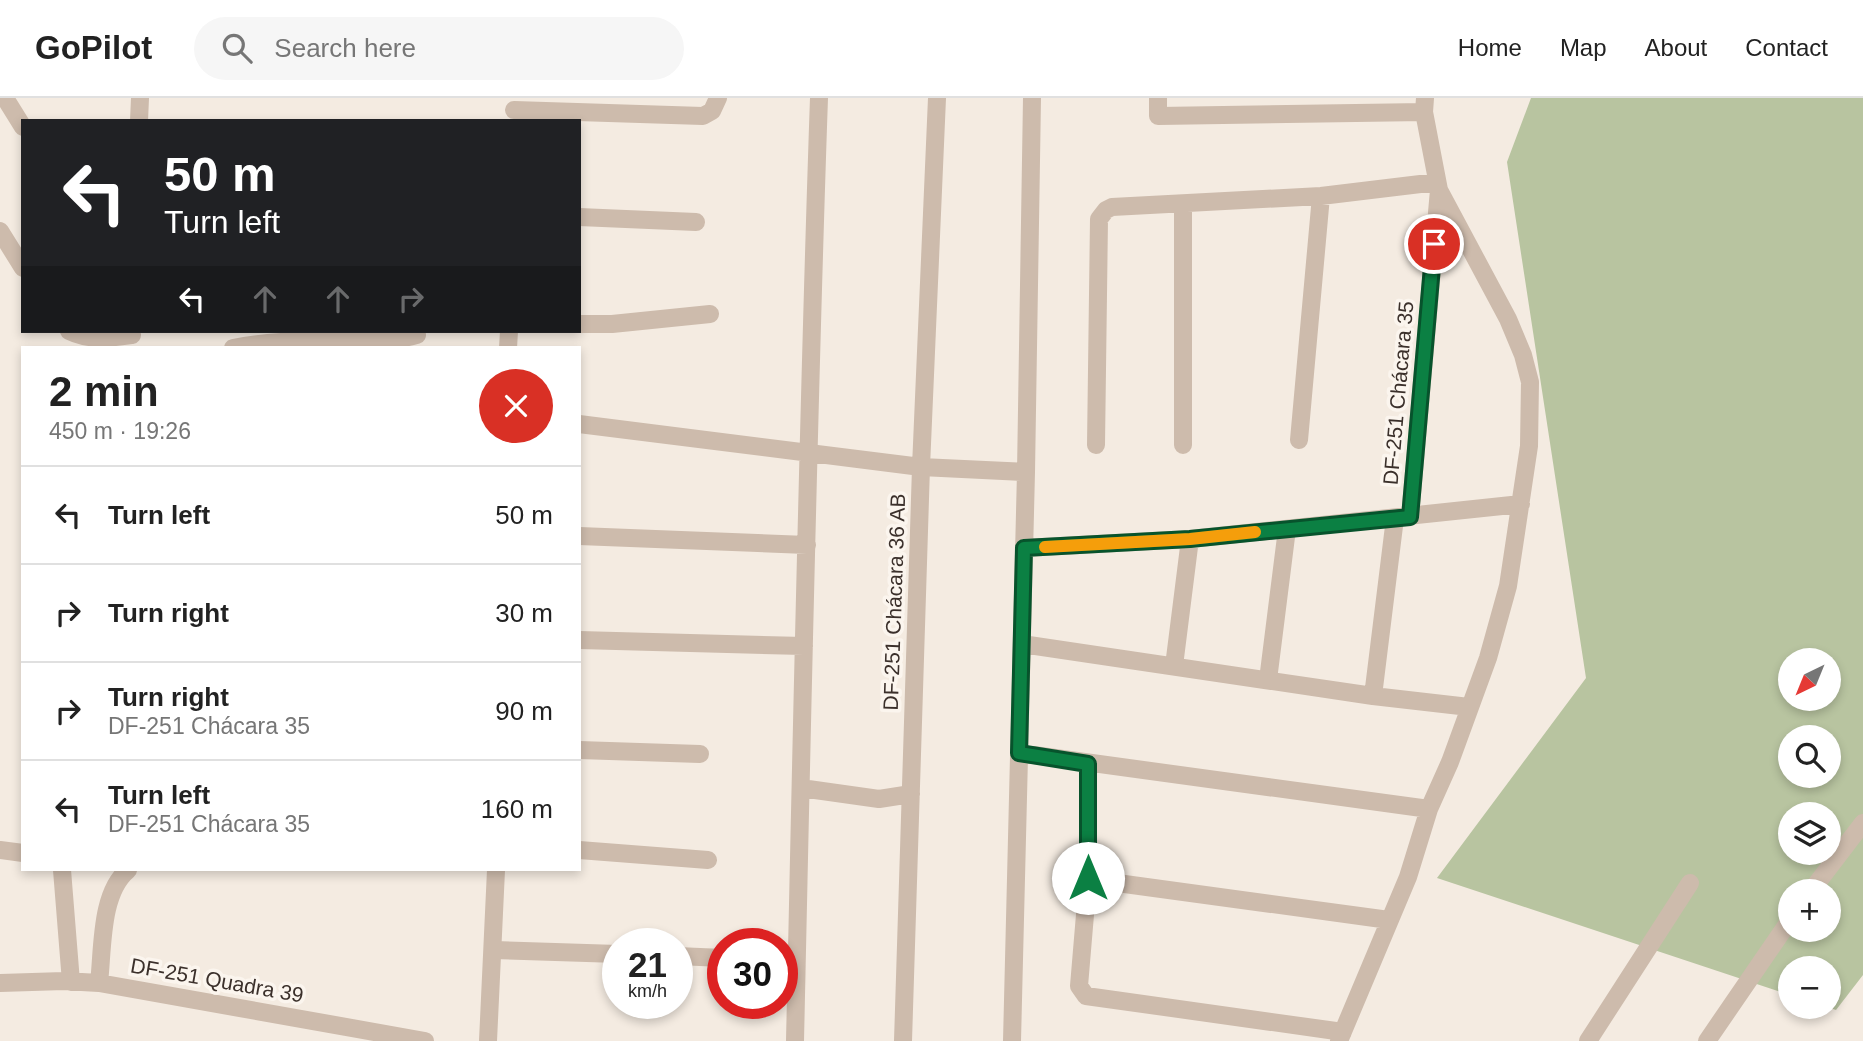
<!DOCTYPE html>
<html lang="en">
<head>
<meta charset="utf-8">
<style>
	body { margin:0; font-family:Arial,sans-serif; background:#f6f6f6; color:#222; height:100vh; display:flex; flex-direction:column; font-size:26px; white-space:nowrap }
	* { box-sizing:border-box; margin:0 }
	p { font-size:23px; color:#767676 }
	.icon { flex:none; width:38px; height:38px; fill:none; stroke:currentColor; stroke-width:2; stroke-linecap:round; stroke-linejoin:round }
	.map { position:relative; flex:1; overflow:hidden }
	.panel { position:absolute; left:21px; top:248px; width:560px; height:525px; display:flex; flex-direction:column; background:#fff; border-radius:0px; box-shadow:0 4px 10px #0003 }
	.panel>* { flex:none }
	.hud { position:absolute; left:21px; top:21px; width:560px; height:214px; border-radius:0px; box-shadow:0 4px 10px #0003; background:#202124; color:#fff; overflow:hidden }
	.needle { width:46px; rotate:223deg }
	.tools { position:absolute; left:1778px; top:550px; display:grid; gap:14px }
	.tools a { display:grid; place-items:center; width:63px; height:63px; border-radius:50%; background:#fff; box-shadow:0 4px 10px #0003; font-size:35px }
	.speed { position:absolute; left:602px; top:830px; display:flex; gap:14px; font-size:35px; font-weight:700; text-align:center }
	.speed>* { display:grid; place-content:center; width:91px; height:91px; border-radius:50%; background:#fff; box-shadow:0 4px 10px #0003; line-height:1 }
	.speed small { font-size:18px; font-weight:400 }
	.speed .limit { border:10px solid #d22; background:#fff; color:#111 }
	.pin { position:absolute; display:grid; place-items:center; width:60px; height:60px; color:#fff; margin:-30px; border:4px solid #fff; border-radius:50%; box-shadow:0 2px 7px #0007 }
	.me { position:absolute; width:77px; margin:-38px; rotate:0deg; stroke-linejoin:round; filter:drop-shadow(0 0 5px #0008) }
	.turn { display:flex; align-items:center; gap:24px; height:147px; padding:0 28px; font-size:32px }
	.turn .icon { width:91px; height:91px; stroke-width:2.5 }
	.turn b { display:block; font-size:49px; line-height:60px }
	.lanes { display:flex; align-items:center; height:66px; padding:0 28px; background:#0003; justify-content:center; gap:35px; direction:ltr }
	.lanes .off { opacity:.35 }
	.round { display:grid; place-items:center; flex:none; width:74px; height:74px; border-radius:37px; background:#f6f6f6 }
	.head { display:flex; align-items:center; justify-content:space-between; height:119px; padding:0 28px }
	h1 { font-size:42px; font-weight:700; line-height:52px }
	ul { padding:0; list-style:none }
	li { display:flex; align-items:center; gap:21px; height:98px; padding:0 28px; border-top:2px solid #e0e0e0 }
	li div { flex:1 }
	li b { display:block; font-size:26px }
	li em { font-style:normal }
	header { display:flex; align-items:center; gap:42px; box-sizing:border-box; height:98px; padding:0 35px; background:#fff; border-bottom:2px solid #e0e0e0 }
	header strong { font-size:33px }
	nav { display:flex; gap:38px; margin-inline-start:auto; font-size:24px }
	.search { width:490px; height:63px; background:#f6f6f6; display:flex; align-items:center; gap:18px; box-sizing:border-box; padding:0 24px; border-radius:38px; color:#767676; font-size:26px }
	.map>svg:first-child { display:block }
</style>
</head>
<body>
<header>
<strong>GoPilot</strong>
<div class="search"><svg class="icon" aria-label="search" viewBox="0 0 24 24"><circle cx="10" cy="10" r="6"/><path d="M15 15l6 6"/></svg>Search here</div>
<nav><a>Home</a><a>Map</a><a>About</a><a>Contact</a></nav>
</header>
<div class="map">
<svg width="1863" height="943" viewBox="0 0 1863 943">
	<rect width="100%" height="100%" fill="#f4ebe1"/>
	<!-- green -->
	<path fill="#b8c4a0" fill-rule="evenodd" d="M1531,0H1863V877L1836,912L1824,908H1829V870H1790V897L1437,780L1586,580L1507,64ZM1790,562H1829V600H1790ZM1790,639H1829V677H1790ZM1790,716H1829V754H1790ZM1790,793H1829V831H1790Z"/>
	<g fill="none" stroke-linecap="round" stroke-linejoin="round">
		<!-- minor -->
		<path stroke="#cdbbac" stroke-width="18" d="M5,0L23,29
			M1158,0V18L1424,14
			M514,12L703,18L712,13L718,0
			M139,23L140,0
			M579,119L696,124
			M0,133L23,170
			M579,226H612L710,216
			M69,233C89,243 110,240 132,237
			M233,250C272,242 312,243 352,242C374,241 397,243 417,237
			M508,250L509,233
			M579,326L921,369L1026,374
			M1299,342L1321,98
			M1096,347L1099,121L1106,112L1112,109L1321,98L1437,84
			M1183,347V106
			M1410,419L1439,92
			M579,438L807,447
			M1024,450L1190,441L1521,406
			M579,542L804,548
			M1022,546L1373,598L1469,609
			M1174,568L1190,441
			M1268,582L1287,431
			M1373,598L1395,420
			M579,652L700,656
			M1019,655L1429,711
			M1088,666V781L1079,888L1086,898L1343,934
			M801,690L879,701L911,696
			M0,752L23,755
			M579,752L708,762
			M62,772L71,884
			M1088,781L1389,822
			M1811,793L1863,725
			M494,852L618,856
			M677,858L723,860
			M0,885L64,883L99,885L425,943
			M99,885C103,851 100,795 128,772
			M488,943L496,772
			M795,943C802,629 808,314 819,0
			M903,943L921,369L937,0
			M1012,943L1026,374L1032,0
			M1339,943L1408,779L1429,711L1450,664L1488,560L1508,488L1529,348L1530,284L1523,257L1508,221L1439,92L1424,14L1425,0
			M1588,943L1690,785
			M1707,943L1790,822"/>
	</g>
	<g fill="none" stroke-linecap="round" stroke-linejoin="round">
		<!-- route casing -->
		<g stroke="#07532c" stroke-width="18">
			<path id="route" d="M1088,780V666L1019,655L1024,450L1190,441L1410,419L1434,146"/>
		</g>
		<!-- route -->
		<use href="#route" stroke="#0b8043" stroke-width="12"/>
		<!-- slow -->
		<path stroke="#f59e0b" stroke-width="12" d="M1045,449L1190,441L1255,434"/>
	</g>
	<g text-anchor="middle" dominant-baseline="central" stroke-width="7" stroke-linejoin="round" paint-order="stroke">
		<!-- street labels -->
		<g font-size="21" fill="#3b302b" stroke="#fbf5ee">
			<text transform="translate(1398 295) rotate(-85)">DF-251 Chácara 35</text>
			<text transform="translate(894 504) rotate(-88)">DF-251 Chácara 36 AB</text>
			<text transform="translate(217 882) rotate(10)">DF-251 Quadra 39</text>
		</g>
	</g>
</svg>
<div class="tools">
<a><svg class="needle" viewBox="-14 -14 28 28"><path d="M0-13l5 13h-10z" fill="#e53935"/><path d="M0 13l5-13h-10z" fill="#767676"/></svg></a>
<a><svg class="icon" aria-label="search" viewBox="0 0 24 24"><circle cx="10" cy="10" r="6"/><path d="M15 15l6 6"/></svg></a>
<a><svg class="icon" aria-label="layers" viewBox="0 0 24 24"><path d="M12 4l9 5-9 5-9-5zM3 14l9 5 9-5"/></svg></a>
<a>+</a>
<a>−</a>
</div>
<div class="speed"><div>21<small>km/h</small></div><div class="limit">30</div></div>
<div class="pin" style="left:1434px;top:146px;background:#d93025"><svg class="icon" aria-label="arrive" viewBox="0 0 24 24"><path d="M6 21V4h12l-3 4 3 4H6"/></svg></div>
<svg class="me" style="left:1088px;top:780px" viewBox="-20 -20 40 40"><circle r="19" fill="#fff"/><path d="M0-13L10 11 0 6-10 11z" fill="#0b8043"/></svg>
<div class="hud">
<div class="turn"><svg class="icon" aria-label="left" viewBox="0 0 24 24"><path d="M17 20v-9H6M10 6l-5 5 5 5"/></svg><div><b>50 m</b>Turn left</div></div>
<div class="lanes"><svg class="icon" aria-label="left" viewBox="0 0 24 24"><path d="M17 20v-9H6M10 6l-5 5 5 5"/></svg><svg class="icon off" aria-label="ahead" viewBox="0 0 24 24"><path d="M12 20V5M6 11l6-6 6 6"/></svg><svg class="icon off" aria-label="ahead" viewBox="0 0 24 24"><path d="M12 20V5M6 11l6-6 6 6"/></svg><svg class="icon off" aria-label="right" viewBox="0 0 24 24"><path d="M7 20v-9h11M14 6l5 5-5 5"/></svg></div>
</div>
<section class="panel">
<div class="head"><div><h1>2 min</h1><p>450 m · 19:26</p></div><a class="round" style="background:#d93025;color:#fff"><svg class="icon" aria-label="close" viewBox="0 0 24 24"><path d="M6 6l12 12M18 6L6 18"/></svg></a></div>
<ul>
<li><svg class="icon" aria-label="left" viewBox="0 0 24 24"><path d="M17 20v-9H6M10 6l-5 5 5 5"/></svg><div><b>Turn left</b></div><em>50 m</em></li>
<li><svg class="icon" aria-label="right" viewBox="0 0 24 24"><path d="M7 20v-9h11M14 6l5 5-5 5"/></svg><div><b>Turn right</b></div><em>30 m</em></li>
<li><svg class="icon" aria-label="right" viewBox="0 0 24 24"><path d="M7 20v-9h11M14 6l5 5-5 5"/></svg><div><b>Turn right</b><p>DF-251 Chácara 35</p></div><em>90 m</em></li>
<li><svg class="icon" aria-label="left" viewBox="0 0 24 24"><path d="M17 20v-9H6M10 6l-5 5 5 5"/></svg><div><b>Turn left</b><p>DF-251 Chácara 35</p></div><em>160 m</em></li>
</ul>
</section>
</div>
</body>
</html>
